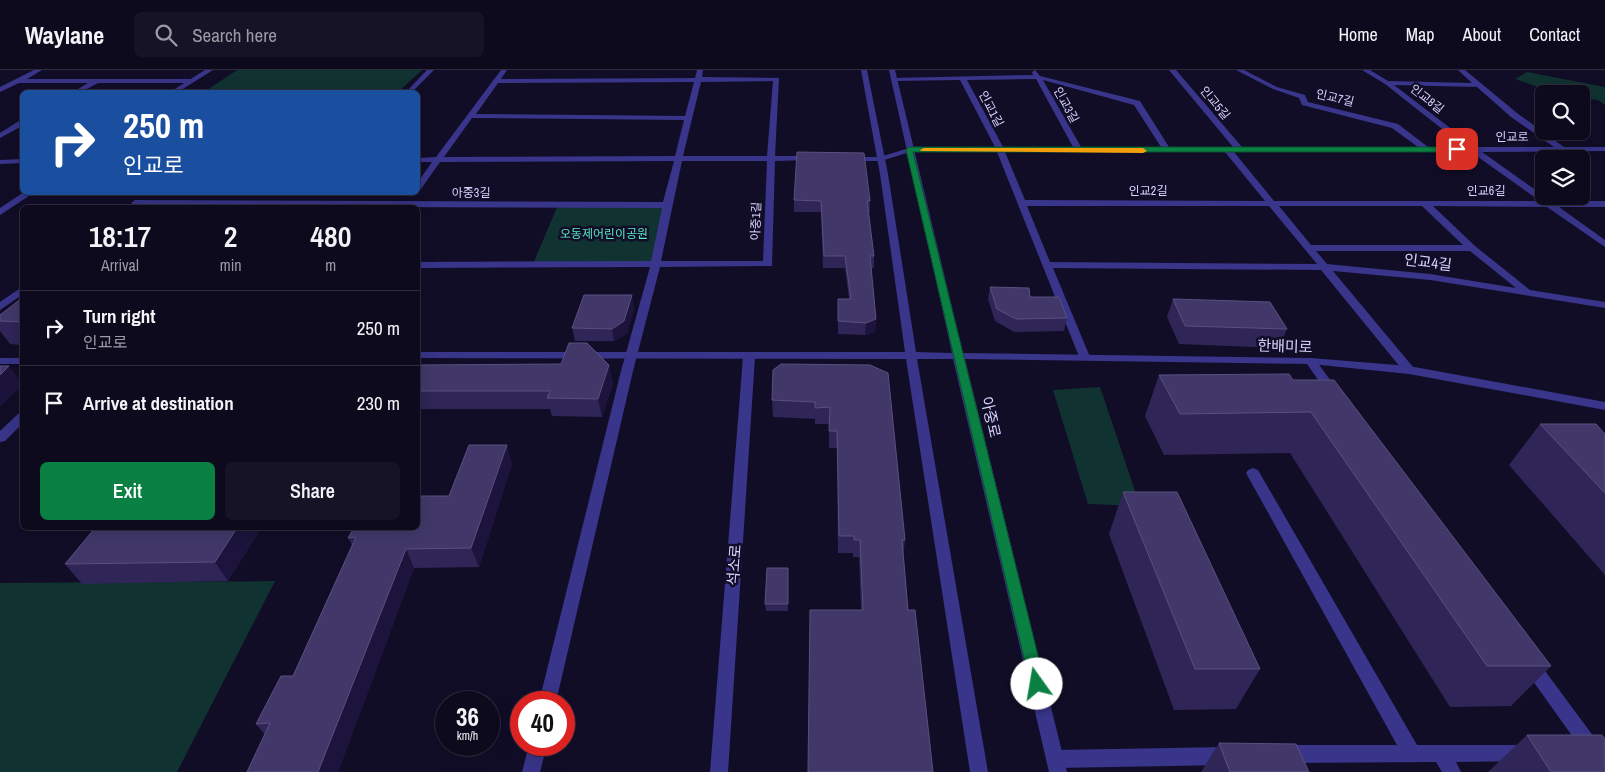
<!DOCTYPE html>
<html lang="en">
<head>
<meta charset="utf-8">
<style>
	body { margin:0; font-family:"Archivo Narrow","Noto Sans KR",sans-serif; background:#171326; color:#f1f3f6; height:100vh; display:flex; flex-direction:column; font-size:19px; white-space:nowrap }
	* { box-sizing:border-box; margin:0 }
	p { font-size:16px; color:#9b9aa4 }
	.icon { flex:none; width:28px; height:28px; fill:none; stroke:currentColor; stroke-width:2; stroke-linecap:round; stroke-linejoin:round }
	.map { position:relative; flex:1; overflow:hidden }
	.side { position:absolute; left:20px; top:135px; width:400px; height:325px; display:flex; flex-direction:column; background:#0e0a1d; border-radius:8px; box-shadow:0 5px 20px #0002,0 0 0 1px #2e2b3b }
	.side>* { flex:none }
	.banner { position:absolute; left:20px; top:20px; width:400px; height:105px; border-radius:8px; box-shadow:0 5px 20px #0002,0 0 0 1px #2e2b3b; background:#1a4fa0; color:#fff; overflow:hidden }
	.buttons { position:absolute; left:1535px; top:15px; display:grid; gap:10px }
	.buttons a { display:grid; place-items:center; width:55px; height:55px; border-radius:8px; background:#0e0a1d; box-shadow:0 5px 20px #0002,0 0 0 1px #2e2b3b; font-size:25px }
	.speed { position:absolute; left:435px; top:621px; display:flex; gap:10px; font-size:25px; font-weight:700; text-align:center }
	.speed>* { display:grid; place-content:center; width:65px; height:65px; border-radius:50%; background:#0e0a1d; box-shadow:0 5px 20px #0002,0 0 0 1px #2e2b3b; line-height:1 }
	.speed small { font-size:12px; font-weight:400 }
	.speed .limit { border:8px solid #d22; background:#fff; color:#111 }
	.pin { position:absolute; display:grid; place-items:center; width:42px; height:42px; color:#fff; margin:-21px; border-radius:10px; box-shadow:0 2px 8px #0006 }
	.me { position:absolute; width:55px; margin:-28px; rotate:347deg; stroke-linejoin:round; filter:drop-shadow(0 0 4px #0008) }
	.turn { display:flex; align-items:center; gap:18px; height:105px; padding:0 20px; font-size:22px }
	.turn .icon { width:65px; height:65px; stroke-width:2.5 }
	.turn b { display:block; font-size:35px; line-height:42px }
	.eta { display:flex; justify-content:space-evenly; align-items:center; height:85px; text-align:center }
	.eta b { font-size:30px; font-weight:600; line-height:35px }
	.button { display:flex; gap:10px; margin-top:auto; padding:10px 20px }
	.button a { flex:1; height:58px; border-radius:8px; background:#0b8043; color:#fff; font-size:20px; font-weight:600; line-height:58px; text-align:center }
	.button a+a { background:#171326; color:#f1f3f6 }
	ul { padding:0; list-style:none }
	li { display:flex; align-items:center; gap:15px; height:75px; padding:0 20px; border-top:1px solid #2e2b3b }
	li div { flex:1 }
	li b { display:block; font-size:19px }
	li em { font-style:normal }
	header { display:flex; align-items:center; gap:30px; box-sizing:border-box; height:70px; padding:0 25px; background:#0e0a1d; border-bottom:1px solid #2e2b3b }
	header strong { font-size:24px }
	nav { display:flex; gap:28px; margin-inline-start:auto; font-size:18px }
	.search { width:350px; height:45px; background:#171326; display:flex; align-items:center; gap:12px; box-sizing:border-box; padding:0 18px; border-radius:8px; color:#9b9aa4; font-size:19px }
	.map>svg:first-child { display:block }
</style>
</head>
<body>
<header>
<strong>Waylane</strong>
<div class="search"><svg class="icon" aria-label="search" viewBox="0 0 24 24"><circle cx="10" cy="10" r="6"/><path d="M15 15l6 6"/></svg>Search here</div>
<nav><a>Home</a><a>Map</a><a>About</a><a>Contact</a></nav>
</header>
<div class="map">
<svg width="1605" height="702" viewBox="0 0 1605 702">
	<rect width="100%" height="100%" fill="#120d27"/>
	<!-- green -->
	<path fill="#103231" d="M237,0H422L398,22H204Z
		M1527,2L1605,17V35L1598,30L1581,28V24H1558L1515,9Z
		M558,135H667L656,193L533,194Z
		M1100,317L1140,436L1088,434L1053,320Z
		M275,511L177,702H0V513Z"/>
	<g fill="none" stroke-linecap="round" stroke-linejoin="round">
		<!-- service -->
		<path fill="#38358a" fill-rule="evenodd" d="M1311,288L1315,289L1338,321L1340,324L1338,327H1330L1305,291Z
			M1253,398L1258,400L1417,675H1523L1529,677L1532,683L1529,689L1523,691L1456,692L1461,702H1442L1436,692L1285,693L1279,690L1276,684L1279,678L1285,675H1397L1246,403L1248,400Z
			M1531,588L1537,590L1605,682V702H1598L1525,600L1523,595L1525,590Z
			M1228,677L1234,680L1237,686L1234,692L1228,695L1055,698L1049,695L1046,689L1049,683L1055,680Z"/>
		<!-- minor -->
		<path fill="#38358a" fill-rule="evenodd" d="M34,0H42L27,9H190L193,11L190,13H98L81,22H73L88,13H19L0,22V17Z
			M427,0H434L412,22H406Z
			M501,0H507L501,9L695,8L697,0H703L702,7L779,8L775,86H812L816,88L812,90L775,91L772,196L660,197L633,301L556,632H539L621,301L650,197L418,198V192L651,191L662,138L135,136L131,133L135,130L663,132L674,91L440,92L421,119H418V112L432,92H418V88L436,87ZM773,11L767,86H683L701,12ZM694,12L685,46L476,44L498,13ZM472,48L684,50L675,86L444,87ZM682,91H767L763,191H661Z
			M1035,0L1040,6L1140,31L1169,77H1233L1169,0H1176L1242,77H1418L1392,58L1302,35L1299,28L1273,19L1236,0H1244L1277,17L1305,25L1308,32L1398,54L1428,77H1465L1385,14L1362,0H1370L1388,11L1472,13L1458,0H1465L1517,43L1564,77H1605V81L1482,82L1551,131H1605V137H1559L1605,170V177L1547,137L1433,136L1475,176L1530,220L1605,232V238L1430,210L1333,201L1413,297L1415,300L1413,303H1405L1321,200L1053,198L1090,287L1084,290L1080,289L997,82H910L881,91H850L846,89L850,87H880L909,78L995,77L960,10L894,11L892,10V8L1033,5L1032,2ZM1036,9L1073,77H1003L967,10ZM1043,10L1134,35L1161,77H1081ZM1394,15L1477,17L1511,47L1554,77H1475ZM1005,82H1225L1265,131L1025,130ZM1234,82H1471L1540,131H1274ZM1027,136H1269L1317,194L1050,192ZM1279,136H1422L1463,175H1311ZM1316,181H1470L1516,218L1430,204L1327,194Z
			M19,51H22V56L0,68V63Z
			M22,89V93L0,94V90Z
			M22,217V225L0,240V232Z
			M749,284L755,287L728,702H710L743,287Z
			M22,343V354L5,371L0,372V361L18,344Z
			M529,675H547L540,702H522Z"/>
		<!-- tertiary -->
		<path fill="#38358a" fill-rule="evenodd" d="M205,0H213L178,22H170Z
			M861,0H867L888,104L916,282L952,283L889,0H895L963,283L1311,288L1409,296L1605,332V340L1409,304L1311,294L965,289L1067,702H1049L953,289H917L988,702H970L906,289L418,288V282H905L880,104Z
			M24,122H35L0,145V138Z
			M0,288H22V294H0Z"/>
	</g>
	<!-- wall -->
	<path fill="#2f2557" d="M794,130L870,131V142H869L874,186V198H871L876,249L875,262L865,265L838,264V229H849L845,198H823L821,142H794Z
		M990,217L1030,227L1067,248L1064,261L1014,262L995,251L988,229Z
		M22,228V275L10,274L0,261V245Z
		M1173,229L1287,259L1279,278L1179,274L1167,247Z
		M634,238L627,264L614,271H575L572,258Z
		M418,295L613,313L602,347L552,346L550,339H418Z
		M870,295L905,470L903,486L908,540H861L859,487H853V483H838L837,378H829V354H815V349L773,347L772,330Z
		M1159,305L1293,310L1551,596L1511,636L1450,637L1290,383L1164,385L1145,346Z
		M1540,354L1605,364V505L1509,395Z
		M512,394L479,497L414,498L338,702H247L265,665L256,654L293,606L352,475L348,468L449,426Z
		M1123,422L1260,599L1236,639L1174,640L1109,464Z
		M95,458H261L228,511L82,514L65,494Z
		M788,498V541H766L765,534Z
		M1527,665L1605,702H1488Z
		M1219,673L1309,702H1201Z"/>
	<!-- shaded-wall -->
	<path fill="#1c143c" d="M632,225L634,238L627,264L614,271L612,259Z
		M876,249L875,262L865,265L866,253Z
		M609,295L613,313L602,347L598,329Z
		M9,296L22,313V315L1,336L0,335V305Z
		M507,375L512,394L479,497L471,478Z
		M237,458H261L228,511L215,492Z
		M406,479L414,498L338,702H318Z"/>
	<!-- building -->
	<path fill="#413869" stroke="#595080" d="M797,82L864,83L870,131H867L874,186H870L876,249L866,253L838,251V229H851L845,186H824L821,131L794,130Z
		M990,217L1029,218L1030,227H1059L1067,248L1016,249L997,239Z
		M584,225H632L624,251L612,259L572,258Z
		M22,228V252L0,251V245Z
		M1173,229L1270,232L1287,259L1185,256Z
		M569,273H587L609,295L598,329L547,328L550,321H418V295L561,294Z
		M781,294L870,295L888,303L905,470H902L908,540H915L933,702H808L810,540H863L860,470H854V466H839L837,361H829L830,337L815,338V332L772,330L773,300Z
		M0,296H9L0,305Z
		M1289,304L1293,310H1334L1551,596H1487L1311,342L1180,344L1159,305Z
		M1540,354H1596L1605,364V423Z
		M469,375H507L471,478L406,479L318,702H247L270,653L256,654L281,606H293L356,467L348,468L354,458H418V426H449Z
		M1123,422H1177L1260,599H1195Z
		M95,458H237L215,492L65,494Z
		M767,498H788V534H765Z
		M1527,665H1602L1605,669V702H1551Z
		M1219,673L1296,674L1309,702H1230Z"/>
	<!-- route -->
	<path fill="#0b8043" stroke="#07532c" d="M909,77H1457L1461,79L1457,82H913L1045,614L1043,619L1037,621L1032,619L1030,614L906,80Z"/>
	<!-- slow -->
	<path fill="#f59e0b" d="M924,78H1143L1147,81L1143,83L921,81L920,80Z"/>
	<g text-anchor="middle" dominant-baseline="central" stroke-width="5" stroke-linejoin="round" paint-order="stroke">
		<!-- far-street labels -->
		<g font-size="12" fill="#d9d4ff" stroke="#120d27">
			<text transform="translate(1335 28) rotate(13)">인교7길</text>
			<text transform="translate(1427 29) rotate(38)">인교8길</text>
			<text transform="translate(1215 33) rotate(50)">인교5길</text>
			<text transform="translate(1066 35) rotate(61)">인교3길</text>
			<text transform="translate(991 39) rotate(62)">인교1길</text>
			<text x="1512" y="67">인교로</text>
			<text x="1148" y="121">인교2길</text>
			<text x="1486" y="121">인교6길</text>
			<text x="471" y="123">아중3길</text>
			<text transform="translate(756 151) rotate(-88)">아중1길</text>
		</g>
		<!-- far-park labels -->
		<g font-size="12" fill="#56e9c5" stroke="#120d27">
			<text x="604" y="164">오동제어린이공원</text>
		</g>
		<!-- street labels -->
		<g font-size="15" fill="#d9d4ff" stroke="#120d27">
			<text transform="translate(1428 192) rotate(7)">인교4길</text>
			<text transform="translate(1285 276) rotate(2)">한배미로</text>
			<text transform="translate(991 347) rotate(77)">아중로</text>
			<text transform="translate(734 495) rotate(-86)">석소로</text>
		</g>
	</g>
</svg>
<div class="buttons">
<a><svg class="icon" aria-label="search" viewBox="0 0 24 24"><circle cx="10" cy="10" r="6"/><path d="M15 15l6 6"/></svg></a>
<a><svg class="icon" aria-label="layers" viewBox="0 0 24 24"><path d="M12 4l9 5-9 5-9-5zM3 14l9 5 9-5"/></svg></a>
</div>
<div class="speed"><div>36<small>km/h</small></div><div class="limit">40</div></div>
<div class="pin" style="left:1457px;top:79px;background:#d93025"><svg class="icon" aria-label="arrive" viewBox="0 0 24 24"><path d="M6 21V4h12l-3 4 3 4H6"/></svg></div>
<svg class="me" style="left:1037px;top:614px" viewBox="-20 -20 40 40"><circle r="19" fill="#fff"/><path d="M0-13L10 11 0 6-10 11z" fill="#0b8043"/></svg>
<div class="banner">
<div class="turn"><svg class="icon" aria-label="right" viewBox="0 0 24 24"><path d="M7 20v-9h11M14 6l5 5-5 5"/></svg><div><b>250 m</b>인교로</div></div>
</div>
<section class="side">
<div class="eta">
<div><b>18:17</b><p>Arrival</p></div>
<div><b>2</b><p>min</p></div>
<div><b>480</b><p>m</p></div>
</div>
<ul>
<li><svg class="icon" aria-label="right" viewBox="0 0 24 24"><path d="M7 20v-9h11M14 6l5 5-5 5"/></svg><div><b>Turn right</b><p>인교로</p></div><em>250 m</em></li>
<li><svg class="icon" aria-label="arrive" viewBox="0 0 24 24"><path d="M6 21V4h12l-3 4 3 4H6"/></svg><div><b>Arrive at destination</b></div><em>230 m</em></li>
</ul>
<div class="button"><a>Exit</a><a>Share</a></div>
</section>
</div>
</body>
</html>
